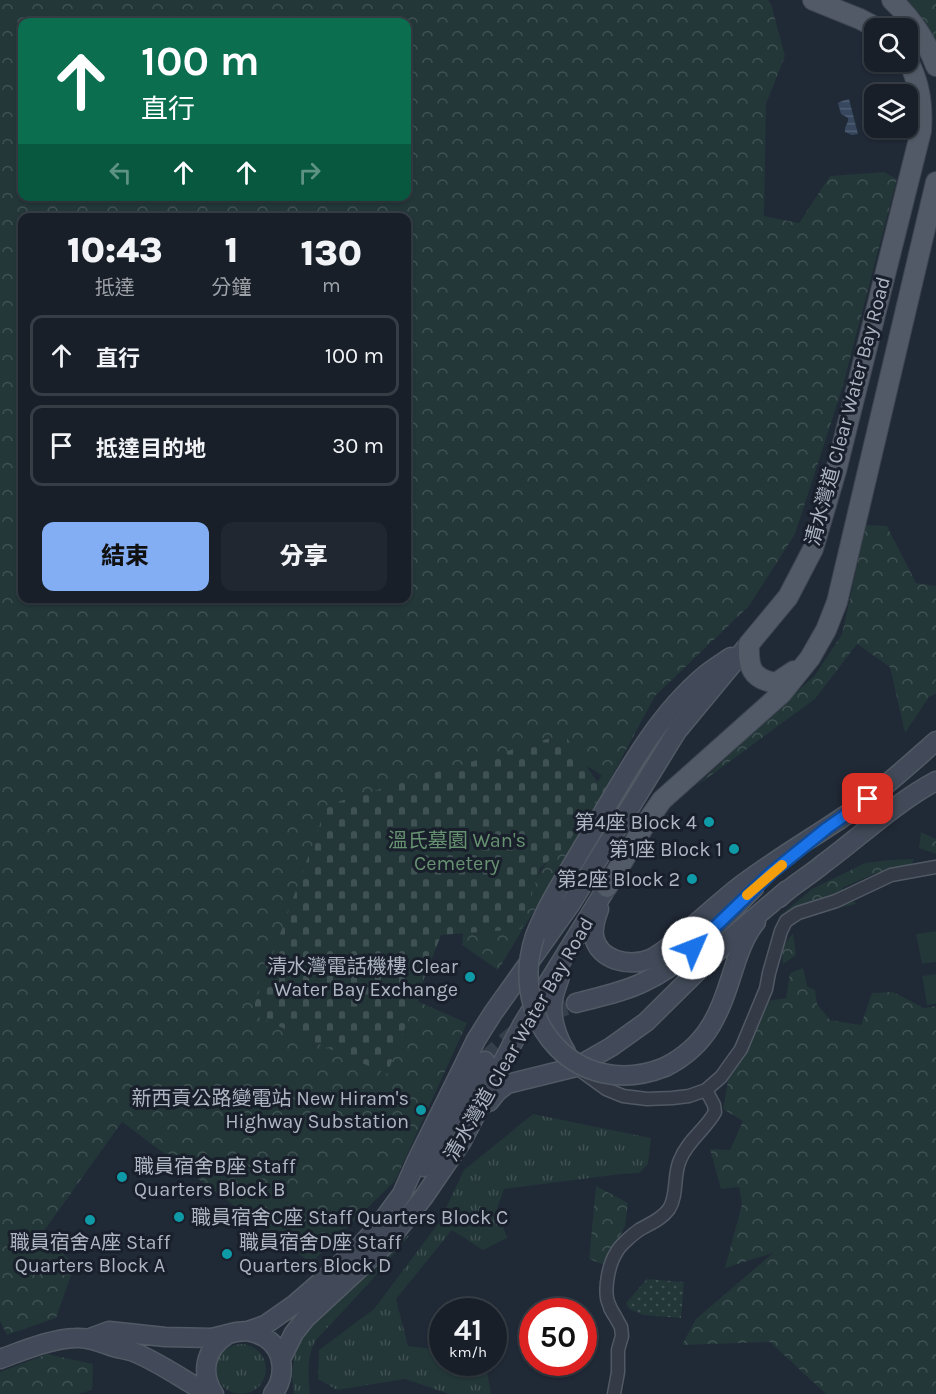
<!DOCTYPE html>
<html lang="zh-TW">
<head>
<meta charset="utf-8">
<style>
	body { margin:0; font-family:Karla,"Noto Sans TC",sans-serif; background:#212730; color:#f1f3f6; height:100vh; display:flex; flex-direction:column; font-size:22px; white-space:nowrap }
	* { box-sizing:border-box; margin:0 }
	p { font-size:20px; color:#9fa2a8 }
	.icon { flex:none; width:33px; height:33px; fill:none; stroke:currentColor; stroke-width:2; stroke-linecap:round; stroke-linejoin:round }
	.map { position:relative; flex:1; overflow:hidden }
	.panel { position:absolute; left:18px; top:213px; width:393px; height:390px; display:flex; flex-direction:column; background:#181f28; border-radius:12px; box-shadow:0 2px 4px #0004,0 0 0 2px #363d45 }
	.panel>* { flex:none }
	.top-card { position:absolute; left:18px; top:18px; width:393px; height:183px; border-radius:12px; box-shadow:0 2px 4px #0004,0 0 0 2px #363d45; background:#0b6e4f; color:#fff; overflow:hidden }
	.buttons { position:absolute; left:864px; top:18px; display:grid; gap:12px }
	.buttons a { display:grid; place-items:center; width:54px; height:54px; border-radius:12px; background:#181f28; box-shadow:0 2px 4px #0004,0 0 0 2px #363d45; font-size:30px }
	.speed { position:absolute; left:429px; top:1298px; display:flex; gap:12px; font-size:30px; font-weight:700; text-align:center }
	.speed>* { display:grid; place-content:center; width:78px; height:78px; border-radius:50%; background:#181f28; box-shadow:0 2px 4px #0004,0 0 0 2px #363d45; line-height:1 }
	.speed small { font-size:15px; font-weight:400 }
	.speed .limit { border:9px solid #d22; background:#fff; color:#111 }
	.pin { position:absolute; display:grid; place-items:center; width:51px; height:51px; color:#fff; margin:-26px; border-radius:12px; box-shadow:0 3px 9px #0006 }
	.me { position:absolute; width:66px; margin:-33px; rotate:46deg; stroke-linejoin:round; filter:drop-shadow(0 0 4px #0008) }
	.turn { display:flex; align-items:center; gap:21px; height:126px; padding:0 24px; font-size:27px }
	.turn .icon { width:78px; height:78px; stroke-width:2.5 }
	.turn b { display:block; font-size:42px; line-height:51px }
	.lanes { display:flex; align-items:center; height:57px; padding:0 24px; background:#0003; justify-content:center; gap:30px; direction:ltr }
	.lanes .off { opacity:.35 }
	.eta { display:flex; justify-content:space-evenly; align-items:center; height:102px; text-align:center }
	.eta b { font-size:36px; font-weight:800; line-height:42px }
	.primary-button { display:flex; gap:12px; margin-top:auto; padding:12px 24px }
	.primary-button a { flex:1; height:69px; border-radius:12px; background:#83aef3; color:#111; font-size:24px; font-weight:800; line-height:69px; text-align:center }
	.primary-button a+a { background:#212730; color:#f1f3f6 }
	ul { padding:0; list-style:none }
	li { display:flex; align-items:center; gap:18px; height:81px; margin:0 12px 9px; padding:0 12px; border:3px solid #363d45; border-radius:12px }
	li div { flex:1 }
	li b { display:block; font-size:22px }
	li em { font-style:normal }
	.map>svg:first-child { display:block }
</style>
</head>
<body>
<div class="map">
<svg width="936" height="1394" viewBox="0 0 936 1394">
	<defs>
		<pattern id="grass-tufts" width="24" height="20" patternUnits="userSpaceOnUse" patternTransform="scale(1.5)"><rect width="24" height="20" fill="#233638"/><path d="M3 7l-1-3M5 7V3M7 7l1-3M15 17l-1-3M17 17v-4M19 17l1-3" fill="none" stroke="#405153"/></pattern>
		<pattern id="forest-crowns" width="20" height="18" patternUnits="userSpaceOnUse" patternTransform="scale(1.5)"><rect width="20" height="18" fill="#233638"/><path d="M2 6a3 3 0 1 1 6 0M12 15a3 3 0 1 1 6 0" fill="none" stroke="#405153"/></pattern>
		<pattern id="cemetery-stones" width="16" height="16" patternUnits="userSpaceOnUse" patternTransform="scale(1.5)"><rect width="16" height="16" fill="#233638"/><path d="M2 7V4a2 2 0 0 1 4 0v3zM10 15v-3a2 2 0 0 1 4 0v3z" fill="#405153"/></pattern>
		<pattern id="garden-dots" width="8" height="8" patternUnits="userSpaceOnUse" patternTransform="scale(1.5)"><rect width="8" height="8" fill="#233638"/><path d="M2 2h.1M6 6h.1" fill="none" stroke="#405153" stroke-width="1.8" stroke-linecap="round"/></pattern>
		<pattern id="water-rules" width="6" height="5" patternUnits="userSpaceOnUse" patternTransform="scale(1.5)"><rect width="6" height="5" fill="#36475e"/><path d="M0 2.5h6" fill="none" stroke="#515f73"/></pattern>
	</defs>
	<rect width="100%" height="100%" fill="#202936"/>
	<!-- grass -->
	<path fill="url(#grass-tufts)" d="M533,1114L651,1138L648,1164L639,1173L621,1174L504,1189L497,1209L507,1238L483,1250L452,1230L396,1299L408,1346L442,1350V1362H472L486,1367L491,1394H449L405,1379L337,1390L318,1379L319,1350L374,1309L440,1221L464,1170Z
		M414,1230L370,1282L316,1340C306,1356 308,1376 310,1394H294L292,1377L295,1348L305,1327Z
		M216 1369a25 25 0 1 1 50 0a25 25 0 1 1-50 0Z"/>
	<!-- forest -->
	<path fill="url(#forest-crowns)" fill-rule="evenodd" d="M0,0H768L771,4L785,56L766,104L764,216L799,223L830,176L884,172L897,179L842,389L795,534L749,606L655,696L582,832L498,970L462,945L464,922L521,901L555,850L602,775L573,758L413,934L419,1002L467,1023L395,1181L311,1263L122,1122L41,1235L75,1264L56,1318L7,1335L0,1321ZM22,22H406V196H22ZM22,218H406V598H22Z
		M908,0H936V45Z
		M866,525L887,526L916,583L936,586V694L929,697L905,733L890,667L857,644L815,699L695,787L815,675L842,634Z
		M921,832L936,839V854L919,848Z
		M914,859L911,865L874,874L842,888L856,904L822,912L821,902L796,909L780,919L781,915L812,889L865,863L890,860Z
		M793,933L796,955L783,964L782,947Z
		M803,968L807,986L815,990L817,1004L830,1020L861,1025L872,993L893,992L924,1008L936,1006V1394H826L770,1342L682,1345L696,1319L773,1253L725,1268L742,1204L739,1187L721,1189L710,1149L730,1150L743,1121L723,1109L729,1075L744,1055L768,1001L786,998L790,973Z
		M596,1186L628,1203L625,1226L605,1265L589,1259Z
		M47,1354L93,1364L92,1390L78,1394H0V1372Z"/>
	<!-- cemetery -->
	<path fill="url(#cemetery-stones)" d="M564,734L603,790L565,847L540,868L521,929L441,935L387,1074L251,1014L327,805Z"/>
	<!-- garden -->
	<path fill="url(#garden-dots)" d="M647,1279L684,1282L681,1318L643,1315L629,1309L626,1303Z"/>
	<!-- pitch -->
	<path fill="#233638" d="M936,931V962L922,964L916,934Z
		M936,974V1004L927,1005L922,976Z"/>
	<!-- water -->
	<path fill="url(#water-rules)" d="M849,99L858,134L852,135L845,132C844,126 849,123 848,118L841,114L838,103L842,101Z"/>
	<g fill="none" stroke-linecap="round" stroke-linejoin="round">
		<!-- secondary-tunnel -->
		<path stroke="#353e4b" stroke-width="18" stroke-dasharray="18 9" stroke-linecap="butt" d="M485,1061C511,1033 540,1014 576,1003"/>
		<!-- street casing -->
		<g stroke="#515964" stroke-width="15">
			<path id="street" d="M577,1068L606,1089L623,1096L647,1099L672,1098L689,1096L706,1090L721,1077L741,1049L766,989L769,973L781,931L786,921L798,913L836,901L891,875L936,867
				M610,1308L614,1315C611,1309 608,1304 607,1298C605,1285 609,1264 616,1253C619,1246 632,1235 639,1230C649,1224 661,1220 669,1209C678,1195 673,1175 680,1160C687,1141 706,1129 715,1112L714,1105L706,1090
				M611,1309L621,1327L622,1336L618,1350V1372L614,1394"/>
		</g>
		<!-- secondary casing -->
		<g stroke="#515964" stroke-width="21">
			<path id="secondary" d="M779,898C792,885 809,876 823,864C861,836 895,803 936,781
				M599,909C596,917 593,928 594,936C598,961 630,967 650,959C663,953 675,942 686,932C702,918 718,904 735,890C772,861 813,838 852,811C882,790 909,765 936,741
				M535,936C548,902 569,871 587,840C621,783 653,719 704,676C712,669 722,663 731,657
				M560,976C558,984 554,992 553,1000C550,1017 557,1038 566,1052
				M576,1003C599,997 624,992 646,981C687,962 722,919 754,888
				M665,1067C709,1045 720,1012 734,968C739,952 745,935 756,922
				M489,1102L497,1092L507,1084L576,1067L611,1047L646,1022L734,935L787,890
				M424,1167L439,1143L466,1090L485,1061
				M248,1331C254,1333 260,1334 266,1338C285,1351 286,1377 273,1394
				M90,1338L109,1331L165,1337L212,1338L236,1332L248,1331L265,1325L295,1304L325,1278L362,1244L380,1224L402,1194L417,1160L461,1071L476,1040L493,1013L570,905L677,731L749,644
				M0,1359C25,1350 50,1339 76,1338C89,1337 97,1342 108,1345C115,1348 123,1349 131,1351C158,1361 183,1380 209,1394
				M281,1359L294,1333L306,1318L387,1243L423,1198L462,1141L522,1025L607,887
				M214,1394C200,1373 205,1349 227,1335"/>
		</g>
		<!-- primary casing -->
		<g stroke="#3d4450" stroke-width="22">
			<path id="primary" d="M813,0L860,19L877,28
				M892,0C912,19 926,40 936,66
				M794,671L776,683C751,679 748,667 749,644L788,597L813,549L836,471L921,131C923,105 920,83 908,61
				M607,887L646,823L662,800L782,693L810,658L826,630L837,602L936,182"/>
		</g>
		<!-- street -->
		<use href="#street" stroke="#343b46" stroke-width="12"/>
		<!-- secondary -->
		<use href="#secondary" stroke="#424a59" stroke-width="18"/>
		<!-- primary -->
		<use href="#primary" stroke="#515a66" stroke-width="20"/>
		<!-- secondary-bridge casing -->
		<g stroke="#515964" stroke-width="21" stroke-linecap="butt">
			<path id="secondary-bridge" d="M535,936C506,1022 578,1102 665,1067"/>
		</g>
		<!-- secondary-bridge -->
		<use href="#secondary-bridge" stroke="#424a59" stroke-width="18"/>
	</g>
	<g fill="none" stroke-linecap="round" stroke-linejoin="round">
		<!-- route casing -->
		<g stroke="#114b97" stroke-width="15">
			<path id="route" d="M693,948L771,873L827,828L868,799"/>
		</g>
		<!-- route -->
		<use href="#route" stroke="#1a73e8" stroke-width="10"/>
		<!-- slow -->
		<path stroke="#f59e0b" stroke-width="10" d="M747,895L782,865"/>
	</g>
	<!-- markers -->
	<g fill="#0f9aa8" stroke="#19202b" stroke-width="2">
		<circle cx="709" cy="822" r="6"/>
		<circle cx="734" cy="849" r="6"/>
		<circle cx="692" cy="879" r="6"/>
		<circle cx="470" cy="977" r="6"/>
		<circle cx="421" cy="1110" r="6"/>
		<circle cx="122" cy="1177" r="6"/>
		<circle cx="179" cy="1217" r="6"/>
		<circle cx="90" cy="1220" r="6"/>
		<circle cx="227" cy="1254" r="6"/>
	</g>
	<g text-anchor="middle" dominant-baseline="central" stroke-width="6" stroke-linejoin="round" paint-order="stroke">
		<!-- street labels -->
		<g font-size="20" fill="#aeb6c3" stroke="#19202b">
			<text transform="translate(848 411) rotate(-75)">清水灣道 Clear Water Bay Road</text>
			<text transform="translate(519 1039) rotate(-60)">清水灣道 Clear Water Bay Road</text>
		</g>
		<!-- poi labels -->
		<g font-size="20" fill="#aeb6c3" stroke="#19202b" text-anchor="end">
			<text x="697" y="822">第4座 Block 4</text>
			<text x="722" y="849">第1座 Block 1</text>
			<text x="680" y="879">第2座 Block 2</text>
			<text x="458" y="966">清水灣電話機樓 Clear<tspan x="458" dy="23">Water Bay Exchange</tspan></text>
			<text x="409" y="1098">新西貢公路變電站 New Hiram's<tspan x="409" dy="23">Highway Substation</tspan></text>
			<text x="134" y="1166" text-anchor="start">職員宿舍B座 Staff<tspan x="134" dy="23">Quarters Block B</tspan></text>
			<text x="191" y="1217" text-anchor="start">職員宿舍C座 Staff Quarters Block C</text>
			<text x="90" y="1242" text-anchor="middle">職員宿舍A座 Staff<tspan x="90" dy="23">Quarters Block A</tspan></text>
			<text x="239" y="1242" text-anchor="start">職員宿舍D座 Staff<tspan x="239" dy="23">Quarters Block D</tspan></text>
		</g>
		<!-- park labels -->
		<g font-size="20" fill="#679271" stroke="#19202b">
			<text x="457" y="840">溫氏墓園 Wan's<tspan x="457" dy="23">Cemetery</tspan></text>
		</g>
	</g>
</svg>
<div class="buttons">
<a><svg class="icon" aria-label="search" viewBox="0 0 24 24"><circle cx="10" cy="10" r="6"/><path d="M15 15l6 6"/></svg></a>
<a><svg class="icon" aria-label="layers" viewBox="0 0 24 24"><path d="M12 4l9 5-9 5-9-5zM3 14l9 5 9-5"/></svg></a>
</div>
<div class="speed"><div>41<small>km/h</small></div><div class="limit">50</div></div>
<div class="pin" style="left:868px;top:799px;background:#d93025"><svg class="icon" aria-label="arrive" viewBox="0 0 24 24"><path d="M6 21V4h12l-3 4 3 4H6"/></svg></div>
<svg class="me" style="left:693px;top:948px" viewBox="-20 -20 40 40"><circle r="19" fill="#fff"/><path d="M0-13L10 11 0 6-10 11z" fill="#1a73e8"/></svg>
<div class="top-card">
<div class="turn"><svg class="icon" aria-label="ahead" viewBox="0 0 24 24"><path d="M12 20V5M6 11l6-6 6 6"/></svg><div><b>100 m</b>直行</div></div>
<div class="lanes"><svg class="icon off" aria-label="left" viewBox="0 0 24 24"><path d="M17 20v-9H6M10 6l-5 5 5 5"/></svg><svg class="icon" aria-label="ahead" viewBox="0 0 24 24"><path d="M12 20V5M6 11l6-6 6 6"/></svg><svg class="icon" aria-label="ahead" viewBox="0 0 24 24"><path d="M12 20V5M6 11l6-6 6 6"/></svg><svg class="icon off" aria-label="right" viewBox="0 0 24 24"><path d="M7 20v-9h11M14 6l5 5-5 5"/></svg></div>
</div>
<section class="panel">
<div class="eta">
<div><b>10:43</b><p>抵達</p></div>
<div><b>1</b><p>分鐘</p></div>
<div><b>130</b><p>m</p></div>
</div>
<ul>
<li><svg class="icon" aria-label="ahead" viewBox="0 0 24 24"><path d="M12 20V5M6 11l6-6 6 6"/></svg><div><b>直行</b></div><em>100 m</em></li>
<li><svg class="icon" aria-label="arrive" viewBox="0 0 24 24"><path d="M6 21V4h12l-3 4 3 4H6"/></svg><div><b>抵達目的地</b></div><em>30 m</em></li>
</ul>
<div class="primary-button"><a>結束</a><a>分享</a></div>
</section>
</div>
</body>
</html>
